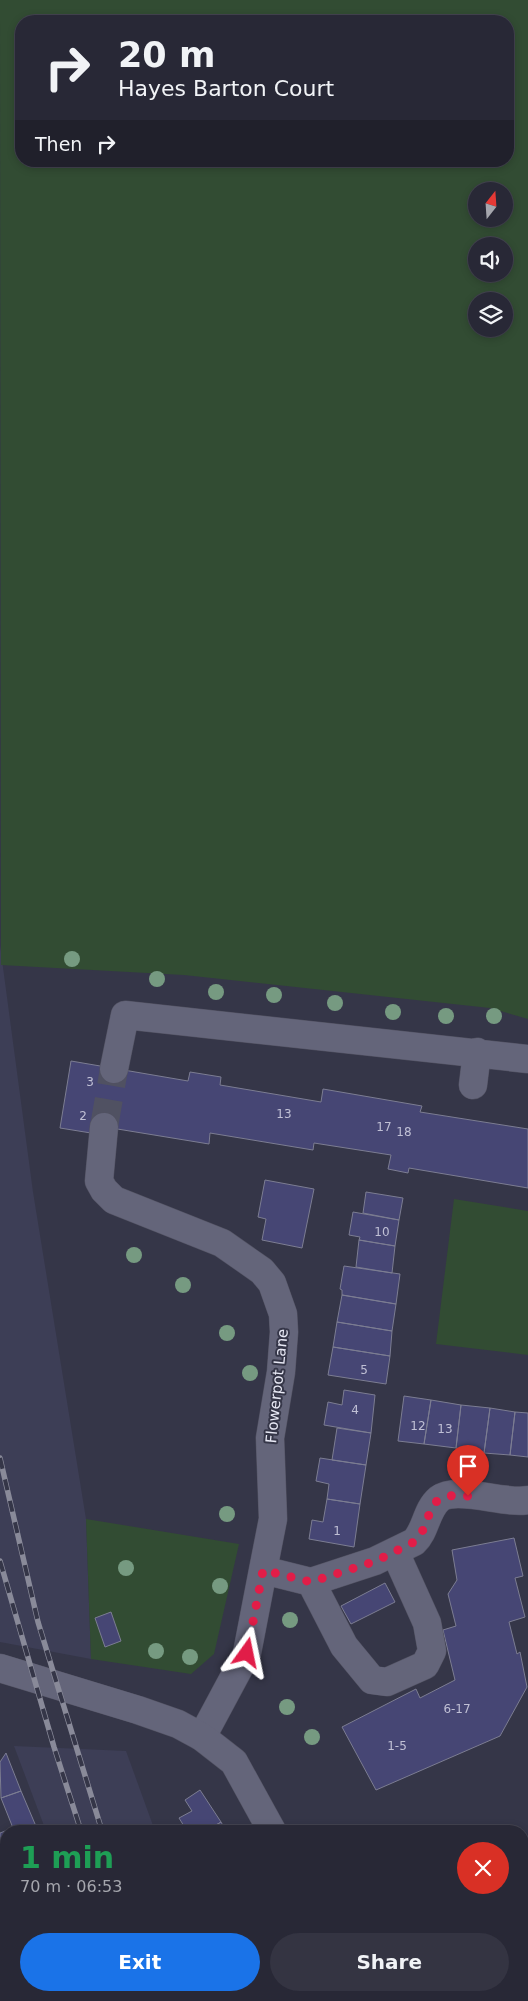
<!DOCTYPE html>
<html lang="en">
<head>
<meta charset="utf-8">
<style>
	body { margin:0; font-family:"DejaVu Sans",sans-serif; background:#343442; color:#f1f3f6; height:100vh; display:flex; flex-direction:column; font-size:19px; white-space:nowrap }
	* { box-sizing:border-box; margin:0 }
	p { font-size:16px; color:#a5a6ad }
	.icon { flex:none; width:28px; height:28px; fill:none; stroke:currentColor; stroke-width:2; stroke-linecap:round; stroke-linejoin:round }
	.map { position:relative; flex:1; overflow:hidden }
	.details { position:absolute; left:0px; top:1825px; width:529px; height:176px; display:flex; flex-direction:column; background:#282836; border-radius:20px 20px 0 0; box-shadow:0 2px 8px #0003,0 0 0 1px #444451 }
	.details>* { flex:none }
	.guide { position:absolute; left:15px; top:15px; width:499px; height:152px; border-radius:20px; box-shadow:0 2px 8px #0003,0 0 0 1px #444451; background:#282836; color:#f1f3f6; overflow:hidden }
	.needle { width:32px; rotate:17deg }
	.buttons { position:absolute; left:468px; top:182px; display:grid; gap:10px }
	.buttons a { display:grid; place-items:center; width:45px; height:45px; border-radius:50%; background:#282836; box-shadow:0 2px 8px #0003,0 0 0 1px #444451; font-size:25px }
	.pin { position:absolute; display:grid; place-items:center; width:42px; height:42px; color:#fff; margin:-51px -21px; border-radius:50% 50% 50% 0; rotate:-45deg; box-shadow:0 0 5px #0007 }
	.pin .icon { rotate:45deg }
	.me { position:absolute; width:55px; margin:-28px; rotate:12deg; stroke-linejoin:round; filter:drop-shadow(0 0 4px #0008) }
	.turn { display:flex; align-items:center; gap:18px; height:105px; padding:0 20px; font-size:22px }
	.turn .icon { width:65px; height:65px; stroke-width:2.5 }
	.turn b { display:block; font-size:35px; line-height:42px }
	.then { display:flex; align-items:center; height:48px; padding:0 20px; background:#0003; gap:10px; font-size:19px }
	.round { display:grid; place-items:center; flex:none; width:52px; height:52px; border-radius:26px; background:#343442 }
	.summary { display:flex; align-items:center; justify-content:space-between; height:85px; padding:0 20px }
	h1 { font-size:30px; font-weight:700; line-height:38px; color:#1e9e55 }
	.action { display:flex; gap:10px; margin-top:auto; padding:10px 20px }
	.action a { flex:1; height:58px; border-radius:30px; background:#1a73e8; color:#fff; font-size:20px; font-weight:700; line-height:58px; text-align:center }
	.action a+a { background:#343442; color:#f1f3f6 }
	.map>svg:first-child { display:block }
</style>
</head>
<body>
<div class="map">
<svg width="528" height="2001" viewBox="0 0 528 2001">
	<rect width="100%" height="100%" fill="#353648"/>
	<!-- built -->
	<path fill="#3d3e56" d="M0,945L33,1192L86,1519L91,1659L0,1642Z
		M14,1746L126,1751L155,1831H46Z
		M107,1995H216L218,2001H110Z"/>
	<!-- green -->
	<path fill="#324c33" fill-rule="evenodd" d="M0,0H528V1019L490,1008L184,975L1,965ZM21,21H508V161H21ZM504,191V219H476V191ZM476,246H504V274H476ZM504,301V329H476V301Z
		M454,1199L528,1211V1355L436,1344Z
		M86,1519L239,1544L214,1654L191,1674L91,1659Z"/>
	<!-- building -->
	<path fill="#464674" stroke="#7c7d92" d="M71,1061L188,1081L190,1072L221,1077L220,1085L321,1102L323,1089L422,1106L420,1112L528,1129V1188L409,1168L408,1173L388,1169L391,1155L314,1143L313,1150L210,1133L209,1144L93,1125L91,1133L60,1128Z
		M265,1180L314,1189L302,1248L262,1240L266,1219L258,1217Z
		M366,1192L403,1198L399,1220L363,1213Z
		M353,1212L399,1220L395,1246L359,1240L360,1237L349,1235Z
		M359,1240L395,1246L392,1273L356,1267Z
		M344,1266L400,1274L396,1304L342,1295V1290L340,1289Z
		M342,1295L396,1304L392,1331L337,1322Z
		M337,1322L392,1331L390,1356L333,1347Z
		M333,1347L390,1356L386,1384L328,1375Z
		M344,1390L375,1395L371,1433L324,1425L328,1402L342,1405Z
		M404,1396L431,1400L424,1444L398,1441Z
		M431,1400L461,1405L456,1448L424,1444Z
		M461,1405L490,1408L484,1453L456,1448Z
		M490,1408L515,1412L510,1455L484,1453Z
		M515,1412L528,1413V1457L510,1455Z
		M337,1428L371,1433L366,1465L332,1460Z
		M320,1458L366,1465L360,1504L327,1499L329,1484L316,1481Z
		M327,1499L360,1504L354,1547L309,1539L312,1520L323,1522Z
		M514,1538L523,1576L515,1578L525,1617L509,1622L517,1654L520,1652L527,1687L500,1736L376,1790L342,1727L416,1689L420,1698L455,1680L443,1630L456,1626L448,1594L457,1580L452,1550Z
		M385,1583L395,1602L351,1624L341,1606Z
		M111,1612L121,1641L105,1647L95,1618Z
		M6,1753L21,1791L1,1798L0,1762Z
		M200,1790L221,1822L206,1831H187L179,1818L192,1811L185,1800Z
		M21,1791L38,1831H6V1850L0,1853V1833L13,1828L1,1798Z
		M221,1822L226,1831H206Z
		M6,1879V1892L0,1895V1882Z
		M6,1903V1918L0,1920V1905Z
		M5,1918L6,1940L0,1943V1920Z
		M6,1940V1965L0,1967V1943Z
		M6,1965V1987L0,1989V1967Z
		M6,1987V1995H47L31,2001H2L0,1989Z
		M277,1995H318L310,2001H268Z
		M318,1995H327L331,2001H310Z"/>
	<g fill="none" stroke-linecap="round" stroke-linejoin="round">
		<!-- minor-tunnel -->
		<path stroke="#505162" stroke-width="28" stroke-dasharray="28 14" stroke-linecap="butt" d="M104,1127L114,1069"/>
		<!-- minor casing -->
		<g stroke="#525262" stroke-width="29">
			<path id="minor" d="M114,1069L125,1015L528,1059
				M473,1085L477,1052
				M104,1127L99,1181L104,1190L114,1200L222,1243L262,1271L272,1283L283,1314L284,1332L281,1372L270,1438L273,1519L263,1570L247,1653L202,1737
				M263,1570L311,1582L375,1561L414,1542C426,1531 426,1510 439,1499C457,1485 505,1505 528,1500
				M311,1582L344,1646L372,1680L387,1682L425,1665L432,1651L427,1623L395,1552"/>
		</g>
		<!-- tertiary casing -->
		<g stroke="#525262" stroke-width="29">
			<path id="tertiary" d="M0,1668L138,1710L178,1724L202,1737L234,1762L272,1831
				M360,1995L364,2001"/>
		</g>
		<!-- minor -->
		<use href="#minor" stroke="#64657a" stroke-width="28"/>
		<!-- tertiary -->
		<use href="#tertiary" stroke="#64657a" stroke-width="28"/>
		<!-- rail casing -->
		<g stroke="#898a99" stroke-width="5.5">
			<path id="rail" d="M0,1458L38,1622L102,1831
				M0,1561L54,1747L81,1831
				M139,1995L142,2001
				M160,1995L162,2001"/>
		</g>
		<!-- rail -->
		<use href="#rail" stroke="#353648" stroke-width="4" stroke-dasharray="11" stroke-linecap="butt"/>
	</g>
	<!-- trees -->
	<g fill="#769a81">
		<circle cx="72" cy="959" r="8"/>
		<circle cx="157" cy="979" r="8"/>
		<circle cx="216" cy="992" r="8"/>
		<circle cx="274" cy="995" r="8"/>
		<circle cx="335" cy="1003" r="8"/>
		<circle cx="393" cy="1012" r="8"/>
		<circle cx="446" cy="1016" r="8"/>
		<circle cx="494" cy="1016" r="8"/>
		<circle cx="134" cy="1255" r="8"/>
		<circle cx="183" cy="1285" r="8"/>
		<circle cx="227" cy="1333" r="8"/>
		<circle cx="250" cy="1373" r="8"/>
		<circle cx="227" cy="1514" r="8"/>
		<circle cx="126" cy="1568" r="8"/>
		<circle cx="220" cy="1586" r="8"/>
		<circle cx="290" cy="1620" r="8"/>
		<circle cx="156" cy="1651" r="8"/>
		<circle cx="190" cy="1657" r="8"/>
		<circle cx="287" cy="1707" r="8"/>
		<circle cx="312" cy="1737" r="8"/>
	</g>
	<g fill="none" stroke-linecap="round" stroke-linejoin="round">
		<!-- route -->
		<path stroke="#e11d48" stroke-width="9" stroke-dasharray="0 16.2" d="M247,1653L263,1570L311,1582L376,1561L414,1542C437,1520 419,1491 468,1496"/>
	</g>
	<g text-anchor="middle" dominant-baseline="central" stroke-width="4" stroke-linejoin="round" paint-order="stroke">
		<!-- number labels -->
		<g font-size="12" fill="#c0c0d5">
			<text x="90" y="1082">3</text>
			<text x="284" y="1114">13</text>
			<text x="83" y="1116">2</text>
			<text x="384" y="1127">17</text>
			<text x="404" y="1132">18</text>
			<text x="382" y="1232">10</text>
			<text x="364" y="1370">5</text>
			<text x="355" y="1410">4</text>
			<text x="418" y="1426">12</text>
			<text x="445" y="1429">13</text>
			<text x="337" y="1531">1</text>
			<text x="457" y="1709">6-17</text>
			<text x="397" y="1746">1-5</text>
		</g>
		<!-- street labels -->
		<g font-size="15" fill="#e8e9f5" stroke="#353648">
			<text transform="translate(277 1386) rotate(-84)">Flowerpot Lane</text>
		</g>
	</g>
</svg>
<div class="buttons">
<a><svg class="needle" viewBox="-14 -14 28 28"><path d="M0-13l5 13h-10z" fill="#e53935"/><path d="M0 13l5-13h-10z" fill="#a5a6ad"/></svg></a>
<a><svg class="icon" aria-label="sound" viewBox="0 0 24 24"><path d="M4 9h4l5-4v14l-5-4H4zM17 9q2 3 0 6"/></svg></a>
<a><svg class="icon" aria-label="layers" viewBox="0 0 24 24"><path d="M12 4l9 5-9 5-9-5zM3 14l9 5 9-5"/></svg></a>
</div>
<div class="pin" style="left:468px;top:1496px;background:#d93025"><svg class="icon" aria-label="arrive" viewBox="0 0 24 24"><path d="M6 21V4h12l-3 4 3 4H6"/></svg></div>
<svg class="me" style="left:247px;top:1653px" viewBox="-20 -20 40 40"><path d="M0-17L14 15 0 8-14 15z" fill="#e11d48" stroke="#fff" stroke-width="4"/></svg>
<div class="guide">
<div class="turn"><svg class="icon" aria-label="right" viewBox="0 0 24 24"><path d="M7 20v-9h11M14 6l5 5-5 5"/></svg><div><b>20 m</b>Hayes Barton Court</div></div>
<div class="then">Then<svg class="icon" aria-label="right" viewBox="0 0 24 24"><path d="M7 20v-9h11M14 6l5 5-5 5"/></svg></div>
</div>
<section class="details">
<div class="summary"><div><h1>1 min</h1><p>70 m · 06:53</p></div><a class="round" style="background:#d93025;color:#fff"><svg class="icon" aria-label="close" viewBox="0 0 24 24"><path d="M6 6l12 12M18 6L6 18"/></svg></a></div>
<div class="action"><a>Exit</a><a>Share</a></div>
</section>
</div>
</body>
</html>
